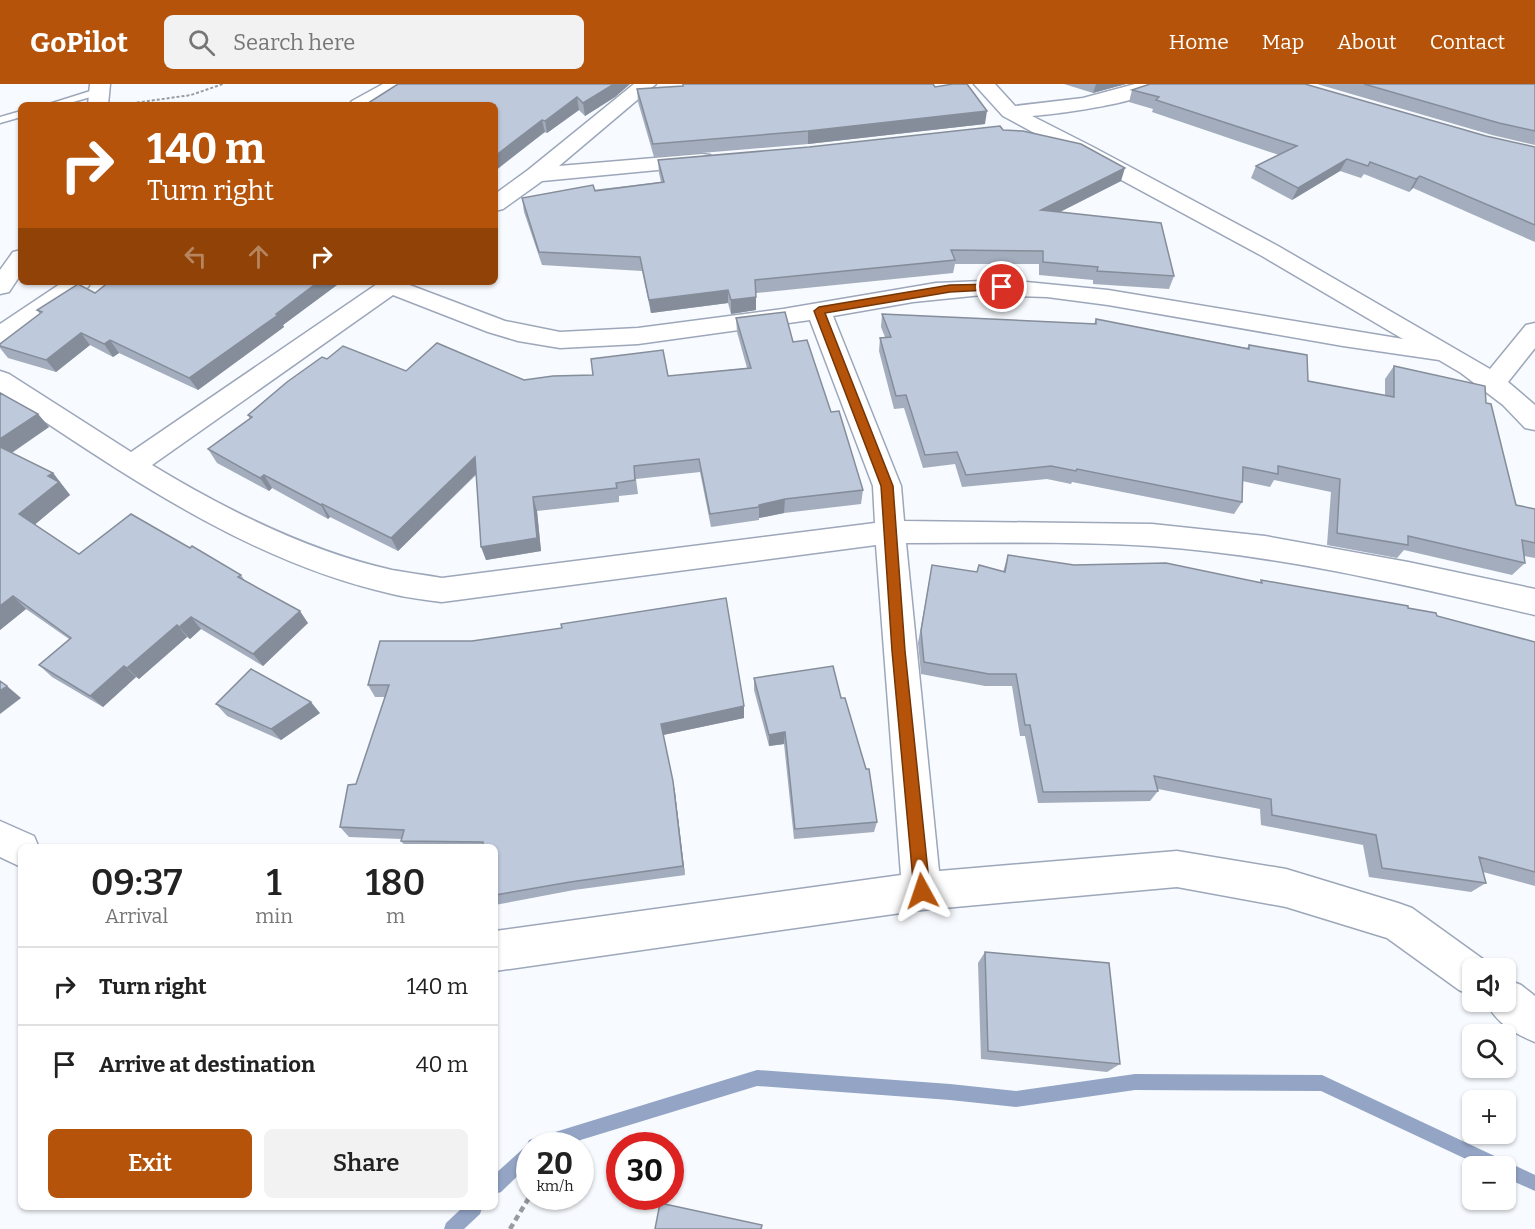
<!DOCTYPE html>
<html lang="en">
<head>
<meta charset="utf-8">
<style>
	body { margin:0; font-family:Bitter,serif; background:#f2f2f2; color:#222; height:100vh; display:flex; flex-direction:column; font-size:22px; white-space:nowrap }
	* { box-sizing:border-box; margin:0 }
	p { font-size:20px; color:#767676 }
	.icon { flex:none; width:33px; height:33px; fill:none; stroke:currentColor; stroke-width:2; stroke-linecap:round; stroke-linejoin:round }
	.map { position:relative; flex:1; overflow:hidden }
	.panel { position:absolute; left:18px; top:760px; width:480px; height:366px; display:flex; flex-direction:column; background:#fff; border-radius:9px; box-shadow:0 2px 4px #0004 }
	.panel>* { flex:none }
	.hud { position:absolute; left:18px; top:18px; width:480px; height:183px; border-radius:9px; box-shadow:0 2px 4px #0004; background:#b45309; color:#fff; overflow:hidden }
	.controls { position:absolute; left:1462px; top:874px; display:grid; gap:12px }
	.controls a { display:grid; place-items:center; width:54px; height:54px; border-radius:9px; background:#fff; box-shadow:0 2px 4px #0004; font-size:30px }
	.speed { position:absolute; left:516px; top:1048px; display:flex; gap:12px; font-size:30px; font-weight:700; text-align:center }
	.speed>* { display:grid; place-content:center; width:78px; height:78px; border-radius:50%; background:#fff; box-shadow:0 2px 4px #0004; line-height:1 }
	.speed small { font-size:15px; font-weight:400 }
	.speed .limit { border:9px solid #d22; background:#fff; color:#111 }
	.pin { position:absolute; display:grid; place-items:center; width:51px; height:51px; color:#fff; margin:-26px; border:3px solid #fff; border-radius:50%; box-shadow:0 2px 6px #0007 }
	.me { position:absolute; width:66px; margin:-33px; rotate:355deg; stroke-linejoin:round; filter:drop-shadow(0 0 4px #0008) }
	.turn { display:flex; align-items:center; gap:21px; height:126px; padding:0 30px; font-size:27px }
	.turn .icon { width:78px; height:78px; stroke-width:2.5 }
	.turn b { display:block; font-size:42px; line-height:51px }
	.lanes { display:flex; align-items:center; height:57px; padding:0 30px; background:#0003; justify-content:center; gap:30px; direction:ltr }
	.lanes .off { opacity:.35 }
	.eta { display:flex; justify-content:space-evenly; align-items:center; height:102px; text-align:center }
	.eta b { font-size:36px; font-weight:600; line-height:42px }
	.primary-button { display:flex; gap:12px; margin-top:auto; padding:12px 30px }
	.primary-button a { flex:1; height:69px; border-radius:9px; background:#b45309; color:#fff; font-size:24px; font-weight:600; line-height:69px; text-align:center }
	.primary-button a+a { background:#f2f2f2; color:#222 }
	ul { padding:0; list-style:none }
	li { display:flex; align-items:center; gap:18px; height:78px; padding:0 30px; border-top:2px solid #e0e0e0 }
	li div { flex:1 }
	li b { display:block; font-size:22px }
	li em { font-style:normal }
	header { display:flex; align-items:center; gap:36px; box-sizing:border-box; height:84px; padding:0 30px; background:#b45309; color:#fff }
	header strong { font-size:28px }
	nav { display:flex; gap:33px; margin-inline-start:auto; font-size:21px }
	.search { width:420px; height:54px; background:#f2f2f2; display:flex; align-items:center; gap:15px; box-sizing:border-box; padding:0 21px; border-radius:9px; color:#767676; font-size:22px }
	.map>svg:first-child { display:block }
</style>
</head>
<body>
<header>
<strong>GoPilot</strong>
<div class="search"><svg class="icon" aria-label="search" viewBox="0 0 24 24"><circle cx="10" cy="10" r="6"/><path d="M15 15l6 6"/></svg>Search here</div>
<nav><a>Home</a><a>Map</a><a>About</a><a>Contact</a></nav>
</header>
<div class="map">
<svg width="1535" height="1145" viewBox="0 0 1535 1145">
	<rect width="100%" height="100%" fill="#f7fafe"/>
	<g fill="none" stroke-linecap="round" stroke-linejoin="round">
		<!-- stream -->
		<path fill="#93a4c5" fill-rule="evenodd" d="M757,986L950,1000L1016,1007L1135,990L1322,991L1535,1091V1107L1506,1094V1083H1483L1321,1007L1135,1006L1016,1023L950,1016L757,1002L561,1062H530V1080L501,1108L495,1110V1090L527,1061L529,1056Z
			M462,1124H482L480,1130L464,1145H444L446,1139Z"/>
		<!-- lane casing -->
		<g stroke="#9da7ba" stroke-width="3">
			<path id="lane" d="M100,4L104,5V9L63,21H46Z
				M21,27V33L0,39V33Z"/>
		</g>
		<!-- street casing -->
		<g stroke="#9da7ba" stroke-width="3">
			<path id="street" d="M90,0H110L108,21H88Z
				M383,0H407L404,4L374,21H349L352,17Z
				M634,0H656L559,82L702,70L710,71L713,76L710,81L542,97L503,125L495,127V110L528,86Z
				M974,0H995L1015,22L1083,14L1135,0H1163C1149,19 1057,30 1032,32L1093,63L1278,162L1490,285L1526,241L1535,239V264L1508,298L1535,321V346L1525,344L1503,321L1461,289L1439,276L1343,262L1108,221L1047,213L982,211L913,218L833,232L901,402L904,437L1152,440L1265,452L1408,478L1535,505V531C1409,502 1281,471 1151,462C1070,457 988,459 906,459L939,787L1177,767L1286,785L1398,819L1412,824L1487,878L1490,885H1473V912L1459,906L1387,854L1286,823L1177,803L922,826L495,887V847L901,791L876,461L442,518C426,516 409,514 392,510C246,477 123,389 0,308V287L9,290L131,368L380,198H408L407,200L505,237L560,248L638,244L783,225L936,199L1005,196L1108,206L1403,255L1262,172L1003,32ZM393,211L488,248L518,257L560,264L638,260L810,236L873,402L875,439L442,494C425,491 408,489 392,486C308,467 226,426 152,381Z
				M21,166V190L9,208L0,210V186L13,168Z
				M63,198H91L88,203L9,258L0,260V240Z
				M0,737L34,752L39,764H21V783L0,773Z
				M1506,895L1521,901L1535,912V958C1515,950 1495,938 1486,918H1506Z"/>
		</g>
		<!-- path-far1 -->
		<path stroke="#989ba1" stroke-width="2" stroke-dasharray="3 2" stroke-linecap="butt" d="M127,20L191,11L223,0"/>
		<!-- path -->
		<path stroke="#989ba1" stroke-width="4.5" stroke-dasharray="6 4" stroke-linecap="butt" d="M510,1145L530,1112"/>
		<!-- lane -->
		<use href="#lane" fill="#fff" fill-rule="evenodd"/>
		<!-- street -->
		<use href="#street" fill="#fff" fill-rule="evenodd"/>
	</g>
	<!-- wall -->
	<path fill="#a3adbd" d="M398,0H630L615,13L585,32L579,26L547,49Z
		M1064,0H1126L1093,9Z
		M1317,0H1535V61L1492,51Z
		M935,3L985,40L808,60L654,73L638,18L637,5Z
		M1132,6L1486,52L1535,63V158L1413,104L1409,108L1364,90L1361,94L1340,87L1292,116L1251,94L1256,82L1279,71L1152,28L1153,25L1129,18Z
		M1003,46L1121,97L1060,128L1174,192L1169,205L1093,200V196L1039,191V180H955L953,189L756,209V226L731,230L728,219L651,229L642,187L542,181L524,128L522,114L661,98L659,89L658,76Z
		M341,198L283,241L284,243L198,306L119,269L113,273L90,261L56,288L8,274L0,264V260L40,230L37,226L95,209Z
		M882,230L1094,240L1096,235L1247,264L1249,261L1308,297L1385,312V295L1394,282L1486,319L1516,421L1535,425V474L1524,472L1525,479L1512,491L1404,466L1397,474L1327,461L1331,408L1274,396L1270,403L1242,397V418L1234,430L1072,398L1071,400L1047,395L962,403L955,380L923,384L904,324L894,325L879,267L880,254L885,253L881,243Z
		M736,234L793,258L831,328L863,406L861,420L784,429L759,434V436L711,443L700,388L636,395L638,410L619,412V418L537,427L541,467L486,476L476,391L398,467L330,433L328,435L272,404L269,407L217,379L208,365L250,335L248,331L327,275L406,287L524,296L668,292L747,284L737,248Z
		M0,309L38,330L49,343L12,369L53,389L70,411L35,440L79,470L190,464L241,491L245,497L308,539L263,582L201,545L190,555L187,553L139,595L136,593L103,623L52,593L39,581L69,555L26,525L0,546Z
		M1008,471L1074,481L1260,498L1261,496L1408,524L1535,558V802L1483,788L1486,799L1471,808L1369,793L1363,761L1261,741L1260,725L1158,705V707L1150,717L1038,719L1025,652H1020L1012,602H985L921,590L918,559L932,481L977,488H1003Z
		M380,557L744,634L663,651L675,708L685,791L574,806L495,821V764H407L401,757L402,755L349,753L340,743L356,700L385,613H375L368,601Z
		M754,594L841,614L877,738L874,748L794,755L784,660L769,662L754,606Z
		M216,620L320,629L281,656L227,632Z
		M985,868L1120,980L1107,988L981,975L978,879Z"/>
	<!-- shaded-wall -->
	<path fill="#858d9a" d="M614,0H630L615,13L585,32L583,19Z
		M1096,0H1126L1093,9Z
		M577,13L579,26L547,49L545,37Z
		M987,27L985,40L808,60V47Z
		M542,36L545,48L495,87V72Z
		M1347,75L1340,87L1292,116L1298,104Z
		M1125,84L1121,97L1038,139L1041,126Z
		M1420,92L1413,104L1409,108L1416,95Z
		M318,198H341L283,241L284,243L198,306L189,294Z
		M728,206V219L651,229L649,216Z
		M756,213V226L731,230V216Z
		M81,249L90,261L56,288L46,276Z
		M110,256L119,269L113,273L104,260Z
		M38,330L49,343L5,373L0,367V355Z
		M475,373L479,387L398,467L391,454Z
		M53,389L70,411L32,443L19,430L48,392Z
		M264,391L272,404L269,407L260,394Z
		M533,413L537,427L541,467L486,476L481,463Z
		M785,415L784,429L759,434V421Z
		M322,420L330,433L328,435L321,421Z
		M13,512L26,525L0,546V522Z
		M300,527L308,539L263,582L253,570Z
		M191,533L201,545L190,555L179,543Z
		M177,541L187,553L139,595L127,584Z
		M124,582L136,593L103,623L90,612Z
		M7,602L21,614L0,630V607Z
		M311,618L320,629L281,656L271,645Z
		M744,622V634L663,651L661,640Z
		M785,648L784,660L769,662V651Z
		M673,697L675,708L685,791L683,782Z"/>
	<!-- building -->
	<path fill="#bec9dc" stroke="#858d9a" stroke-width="1.5" d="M398,0H614L583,19L577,13L545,37L542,36L495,72V21H365Z
		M683,0H933L935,3L953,0H967L987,27L808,47L653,60L637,5L683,2Z
		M1150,0H1305L1486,52L1535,63V141L1420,92L1416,95L1370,78L1368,82L1347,75L1298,104L1256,82L1297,62L1156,16L1159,13L1132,6Z
		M1364,0H1535V47L1499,39Z
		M1000,42L1003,46L1023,47L1081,60L1125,84L1041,126L1161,139L1174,192L1097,187L1098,183L1043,178V167L951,166L955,176L755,196L756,213L731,216L728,206L649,216L640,173L539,168L522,114L593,101L595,107L664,98L658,76L809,63Z
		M109,198H318L276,230L278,231L189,294L110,256L104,260L81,249L46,276L0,262V260L42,228L37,226L78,200L95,209Z
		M785,228L793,258L807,256L831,328L839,327L863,406L785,415L759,421V423L710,430L699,375L634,382L635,396L616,399L617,404L533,413L537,454L481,463L475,373L391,454L322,420L321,421L264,391L260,394L208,365L252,333L248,331L287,298L322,273L327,275L343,262L406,287L437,259L524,296L553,292L593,291L591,275L663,266L668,292L751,284L736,234Z
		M882,230L1096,240V235L1249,265V261L1307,271L1308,297L1394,313V282L1485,302L1486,319L1491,320L1516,421L1535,425V459L1522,456L1525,479L1408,452V461L1337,449L1340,395L1278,382V390L1243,383L1242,418L1077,385L1076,387L1051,382L966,391L957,368L925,371L906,311L896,312L880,254L891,253Z
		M0,309L38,330L0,355Z
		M0,363L53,389L48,392L59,398L19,430L79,470L131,430L190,464L192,462L241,491L238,493L300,527L253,570L191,533L179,543L177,541L127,584L124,582L90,612L39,581L71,554L13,512L0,522Z
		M1008,471L1074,481L1166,479L1262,499L1261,496L1408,522V524L1436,529L1437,532L1535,558V788L1479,773L1486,799L1382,784L1376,751L1272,731L1271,715L1154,692L1158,707L1043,708L1030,641H1025L1016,590H989L924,578L921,547L932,481L977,488L979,481L1005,488Z
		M726,514L744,622L661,640L673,697L683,782L570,798L495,811V764H483V758L401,757L404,746L340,743L348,701L356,700L389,601H368L380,557H472L562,544L561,540Z
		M833,582L841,614H845L866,685H869L877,738L795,745L785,648L769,651L754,594Z
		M251,585L311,618L271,645L216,620Z
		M0,597L7,602L0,607Z
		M985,868L1109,879L1120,980L988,967Z
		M660,1119L762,1141L761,1145H655Z"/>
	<!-- route -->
	<path fill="#b45309" stroke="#753606" stroke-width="1.5" d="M1002,200L1006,201V205L950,208L825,229L893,402L905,567L930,807L928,813L922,815L917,813L914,807L892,567L881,402L814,227L819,223L950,201Z"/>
</svg>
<div class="controls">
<a><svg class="icon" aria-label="sound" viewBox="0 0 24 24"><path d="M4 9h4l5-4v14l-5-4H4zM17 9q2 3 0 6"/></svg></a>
<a><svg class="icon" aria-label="search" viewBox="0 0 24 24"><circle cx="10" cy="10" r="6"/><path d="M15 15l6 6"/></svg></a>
<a>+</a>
<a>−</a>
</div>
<div class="speed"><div>20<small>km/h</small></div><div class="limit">30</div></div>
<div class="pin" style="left:1002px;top:203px;background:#d93025"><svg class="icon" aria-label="arrive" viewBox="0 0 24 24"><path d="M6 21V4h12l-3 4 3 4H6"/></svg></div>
<svg class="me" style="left:922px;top:807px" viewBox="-20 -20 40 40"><path d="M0-17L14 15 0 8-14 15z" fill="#b45309" stroke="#fff" stroke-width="4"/></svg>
<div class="hud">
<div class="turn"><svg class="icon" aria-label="right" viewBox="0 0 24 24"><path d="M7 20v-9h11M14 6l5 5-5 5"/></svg><div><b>140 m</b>Turn right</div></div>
<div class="lanes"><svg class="icon off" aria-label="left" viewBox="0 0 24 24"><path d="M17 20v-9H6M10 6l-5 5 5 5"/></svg><svg class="icon off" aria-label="ahead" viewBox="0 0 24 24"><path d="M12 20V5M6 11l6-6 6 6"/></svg><svg class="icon" aria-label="right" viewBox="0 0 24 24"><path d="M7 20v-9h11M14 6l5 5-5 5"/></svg></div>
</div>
<section class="panel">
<div class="eta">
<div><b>09:37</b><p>Arrival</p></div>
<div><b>1</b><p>min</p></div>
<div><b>180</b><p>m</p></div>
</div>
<ul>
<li><svg class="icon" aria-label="right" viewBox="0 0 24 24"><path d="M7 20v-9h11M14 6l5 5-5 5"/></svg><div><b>Turn right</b></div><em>140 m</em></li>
<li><svg class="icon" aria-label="arrive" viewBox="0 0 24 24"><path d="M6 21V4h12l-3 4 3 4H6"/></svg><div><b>Arrive at destination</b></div><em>40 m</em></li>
</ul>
<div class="primary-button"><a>Exit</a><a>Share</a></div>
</section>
</div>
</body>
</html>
